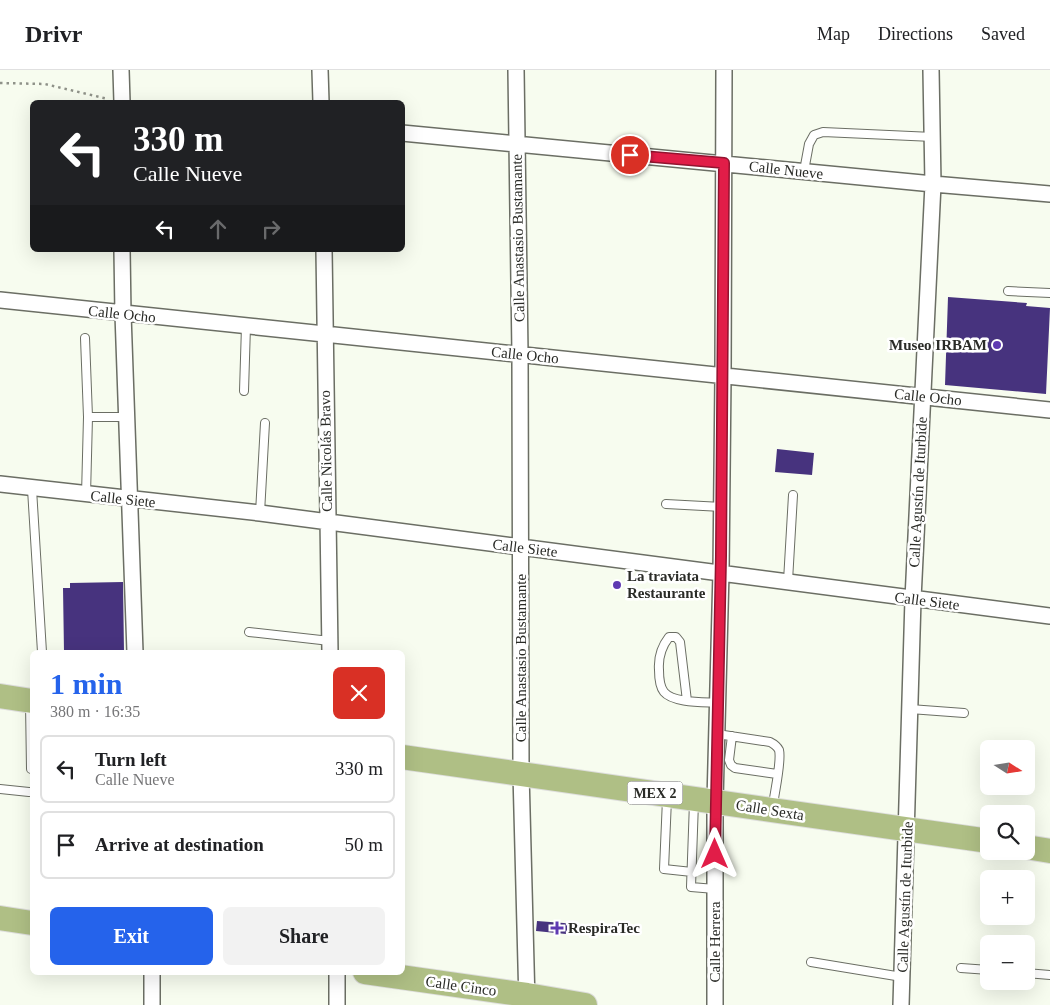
<!DOCTYPE html>
<html lang="en">
<head>
<meta charset="utf-8">
<style>
	body { margin:0; font-family:Georgia,serif; background:#f2f2f2; color:#202124; height:100vh; display:flex; flex-direction:column; font-size:19px; white-space:nowrap }
	* { box-sizing:border-box; margin:0 }
	p { font-size:16px; color:#757577 }
	.icon { flex:none; width:28px; height:28px; fill:none; stroke:currentColor; stroke-width:2; stroke-linecap:round; stroke-linejoin:round }
	.map { position:relative; flex:1; overflow:hidden }
	.panel { position:absolute; left:30px; top:580px; width:375px; height:325px; display:flex; flex-direction:column; background:#fff; border-radius:8px; box-shadow:0 5px 20px #0002 }
	.panel>* { flex:none }
	.guide { position:absolute; left:30px; top:30px; width:375px; height:152px; border-radius:8px; box-shadow:0 5px 20px #0002; background:#202124; color:#fff; overflow:hidden }
	.needle { width:32px; rotate:102deg }
	.fabs { position:absolute; left:980px; top:670px; display:grid; gap:10px }
	.fabs a { display:grid; place-items:center; width:55px; height:55px; border-radius:8px; background:#fff; box-shadow:0 5px 20px #0002; font-size:25px }
	.pin { position:absolute; display:grid; place-items:center; width:42px; height:42px; color:#fff; margin:-21px; border:2px solid #fff; border-radius:50%; box-shadow:0 1px 5px #0007 }
	.me { position:absolute; width:55px; margin:-28px; rotate:0deg; stroke-linejoin:round; filter:drop-shadow(0 0 4px #0008) }
	.turn { display:flex; align-items:center; gap:18px; height:105px; padding:0 20px; font-size:22px }
	.turn .icon { width:65px; height:65px; stroke-width:2.5 }
	.turn b { display:block; font-size:35px; line-height:42px }
	.lanes { display:flex; align-items:center; height:48px; padding:0 20px; background:#0003; justify-content:center; gap:25px; direction:ltr }
	.lanes .off { opacity:.35 }
	.round { display:grid; place-items:center; flex:none; width:52px; height:52px; border-radius:8px; background:#f2f2f2 }
	.headline { display:flex; align-items:center; justify-content:space-between; height:85px; padding:0 20px }
	h1 { font-size:30px; font-weight:700; line-height:38px; color:#2563eb }
	.button { display:flex; gap:10px; margin-top:auto; padding:10px 20px }
	.button a { flex:1; height:58px; border-radius:8px; background:#2563eb; color:#fff; font-size:20px; font-weight:700; line-height:58px; text-align:center }
	.button a+a { background:#f2f2f2; color:#202124 }
	ul { padding:0; list-style:none }
	li { display:flex; align-items:center; gap:15px; height:68px; margin:0 10px 8px; padding:0 10px; border:2px solid #e0e0e0; border-radius:8px }
	li div { flex:1 }
	li b { display:block; font-size:19px }
	li em { font-style:normal }
	header { display:flex; align-items:center; gap:30px; box-sizing:border-box; height:70px; padding:0 25px; background:#fff; border-bottom:1px solid #e0e0e0 }
	header strong { font-size:24px }
	nav { display:flex; gap:28px; margin-inline-start:auto; font-size:18px }
	.map>svg:first-child { display:block }
</style>
</head>
<body>
<header>
<strong>Drivr</strong>
<nav><a>Map</a><a>Directions</a><a>Saved</a></nav>
</header>
<div class="map">
<svg width="1050" height="935" viewBox="0 0 1050 935">
	<rect width="100%" height="100%" fill="#f7fcef"/>
	<!-- building -->
	<path fill="#47337e" d="M948,227L1027,233L1026,236L1050,238L1046,324L945,315Z
		M777,379L814,383L812,405L775,402Z
		M123,512L124,582H64L63,518H70V513Z
		M537,851L577,854L576,865L536,861Z"/>
	<g fill="none" stroke-linecap="round" stroke-linejoin="round">
		<!-- lane casing -->
		<g stroke="#6b6e64" stroke-width="10">
			<path id="lane" d="M804,101L809,74L814,65L823,62L933,67
				M1008,221L1050,223
				M85,268L88,347H126
				M244,321L246,256
				M32,419L42,582
				M86,425L88,347
				M666,434L722,437
				M260,443L265,353
				M788,511L793,425
				M249,562L330,571
				M687,631L680,572L676,567H669C662,576 658,587 659,600C659,607 660,617 664,622C673,633 705,632 718,633
				M30,633L31,699
				M910,639L964,643
				M717,664L770,672C774,674 777,676 779,680C782,691 774,724 773,736
				M732,666L729,690L731,695L735,698L777,704
				M0,719L29,722
				M667,729L664,799L692,802
				M694,732L691,817L715,819
				M811,892L902,907
				M961,898L989,900
				M1026,903L1050,905"/>
		</g>
		<!-- street casing -->
		<g stroke="#6b6e64" stroke-width="18">
			<path id="street" d="M121,0L122,32
				M320,0L321,32
				M516,0L520,284L521,703L527,933
				M402,63L933,114L1050,124
				M122,180L123,244L135,582
				M324,180L330,582
				M0,230L1050,340
				M0,414L260,443L1050,546
				M152,902V935
				M337,902V935
				M715,935V731L721,502L723,306L724,0
				M901,935L913,529L933,114L931,0"/>
		</g>
		<!-- primary casing -->
		<g stroke="#dddddc" stroke-width="26">
			<path id="primary" d="M0,626L32,631
				M402,687L989,771
				M1026,777L1050,781
				M0,848L32,853
				M365,902L527,925L585,935"/>
		</g>
		<!-- path -->
		<path stroke="#8f9289" stroke-width="2.5" stroke-dasharray="2.5 4" stroke-linecap="butt" d="M0,13L45,14L108,29"/>
		<!-- lane -->
		<use href="#lane" stroke="#fff" stroke-width="8"/>
		<!-- street -->
		<use href="#street" stroke="#fff" stroke-width="15"/>
		<!-- primary -->
		<use href="#primary" stroke="#afbf85" stroke-width="24"/>
	</g>
	<g fill="none" stroke-linecap="round" stroke-linejoin="round">
		<!-- route casing -->
		<g stroke="#92132f" stroke-width="12">
			<path id="route" d="M630,85L724,93L721,486L715,784"/>
		</g>
		<!-- route -->
		<use href="#route" stroke="#e11d48" stroke-width="9"/>
	</g>
	<!-- markers -->
	<g fill="#5f3ab2" stroke="#fff" stroke-width="2">
		<circle cx="997" cy="275" r="5"/>
		<circle cx="617" cy="515" r="5"/>
		<path d="M554.5 850.5h5v5h5v5h-5v5h-5v-5h-5v-5h5z"/>
	</g>
	<g text-anchor="middle" dominant-baseline="central" stroke-width="5" stroke-linejoin="round" paint-order="stroke">
		<!-- shield labels -->
		<rect fill="#fff" stroke="#6a6b68" stroke-width="1" x="627.5" y="711.5" width="55" height="23" rx="4"/>
		<g font-size="14" font-weight="bold" fill="#2a2b27">
			<text x="655" y="723">MEX 2</text>
		</g>
		<!-- street labels -->
		<g font-size="15" fill="#2a2b27" stroke="#fff">
			<text transform="translate(786 100) rotate(6)">Calle Nueve</text>
			<text transform="translate(518 168) rotate(-91)">Calle Anastasio Bustamante</text>
			<text transform="translate(122 244) rotate(6)">Calle Ocho</text>
			<text transform="translate(525 285) rotate(6)">Calle Ocho</text>
			<text transform="translate(928 327) rotate(6)">Calle Ocho</text>
			<text transform="translate(326 381) rotate(-91)">Calle Nicolás Bravo</text>
			<text transform="translate(918 422) rotate(-87)">Calle Agustín de Iturbide</text>
			<text transform="translate(123 429) rotate(6)">Calle Siete</text>
			<text transform="translate(525 478) rotate(7)">Calle Siete</text>
			<text transform="translate(927 531) rotate(7)">Calle Siete</text>
			<text transform="translate(521 588) rotate(-90)">Calle Anastasio Bustamante</text>
			<text transform="translate(770 740) rotate(9)">Calle Sexta</text>
			<text transform="translate(905 827) rotate(-88)">Calle Agustín de Iturbide</text>
			<text transform="translate(715 872) rotate(-90)">Calle Herrera</text>
			<text transform="translate(461 916) rotate(8)">Calle Cinco</text>
		</g>
		<!-- poi labels -->
		<g font-size="15" font-weight="bold" fill="#2a2b27" stroke="#fff" text-anchor="start">
			<text x="987" y="275" text-anchor="end">Museo IRBAM</text>
			<text x="627" y="506">La traviata<tspan x="627" dy="17">Restaurante</tspan></text>
			<text x="568" y="858">RespiraTec</text>
		</g>
	</g>
</svg>
<div class="fabs">
<a><svg class="needle" viewBox="-14 -14 28 28"><path d="M0-13l5 13h-10z" fill="#e53935"/><path d="M0 13l5-13h-10z" fill="#757577"/></svg></a>
<a><svg class="icon" aria-label="search" viewBox="0 0 24 24"><circle cx="10" cy="10" r="6"/><path d="M15 15l6 6"/></svg></a>
<a>+</a>
<a>−</a>
</div>
<div class="pin" style="left:630px;top:85px;background:#d93025"><svg class="icon" aria-label="arrive" viewBox="0 0 24 24"><path d="M6 21V4h12l-3 4 3 4H6"/></svg></div>
<svg class="me" style="left:715px;top:784px" viewBox="-20 -20 40 40"><path d="M0-17L14 15 0 8-14 15z" fill="#e11d48" stroke="#fff" stroke-width="4"/></svg>
<div class="guide">
<div class="turn"><svg class="icon" aria-label="left" viewBox="0 0 24 24"><path d="M17 20v-9H6M10 6l-5 5 5 5"/></svg><div><b>330 m</b>Calle Nueve</div></div>
<div class="lanes"><svg class="icon" aria-label="left" viewBox="0 0 24 24"><path d="M17 20v-9H6M10 6l-5 5 5 5"/></svg><svg class="icon off" aria-label="ahead" viewBox="0 0 24 24"><path d="M12 20V5M6 11l6-6 6 6"/></svg><svg class="icon off" aria-label="right" viewBox="0 0 24 24"><path d="M7 20v-9h11M14 6l5 5-5 5"/></svg></div>
</div>
<section class="panel">
<div class="headline"><div><h1>1 min</h1><p>380 m · 16:35</p></div><a class="round" style="background:#d93025;color:#fff"><svg class="icon" aria-label="close" viewBox="0 0 24 24"><path d="M6 6l12 12M18 6L6 18"/></svg></a></div>
<ul>
<li><svg class="icon" aria-label="left" viewBox="0 0 24 24"><path d="M17 20v-9H6M10 6l-5 5 5 5"/></svg><div><b>Turn left</b><p>Calle Nueve</p></div><em>330 m</em></li>
<li><svg class="icon" aria-label="arrive" viewBox="0 0 24 24"><path d="M6 21V4h12l-3 4 3 4H6"/></svg><div><b>Arrive at destination</b></div><em>50 m</em></li>
</ul>
<div class="button"><a>Exit</a><a>Share</a></div>
</section>
</div>
</body>
</html>
